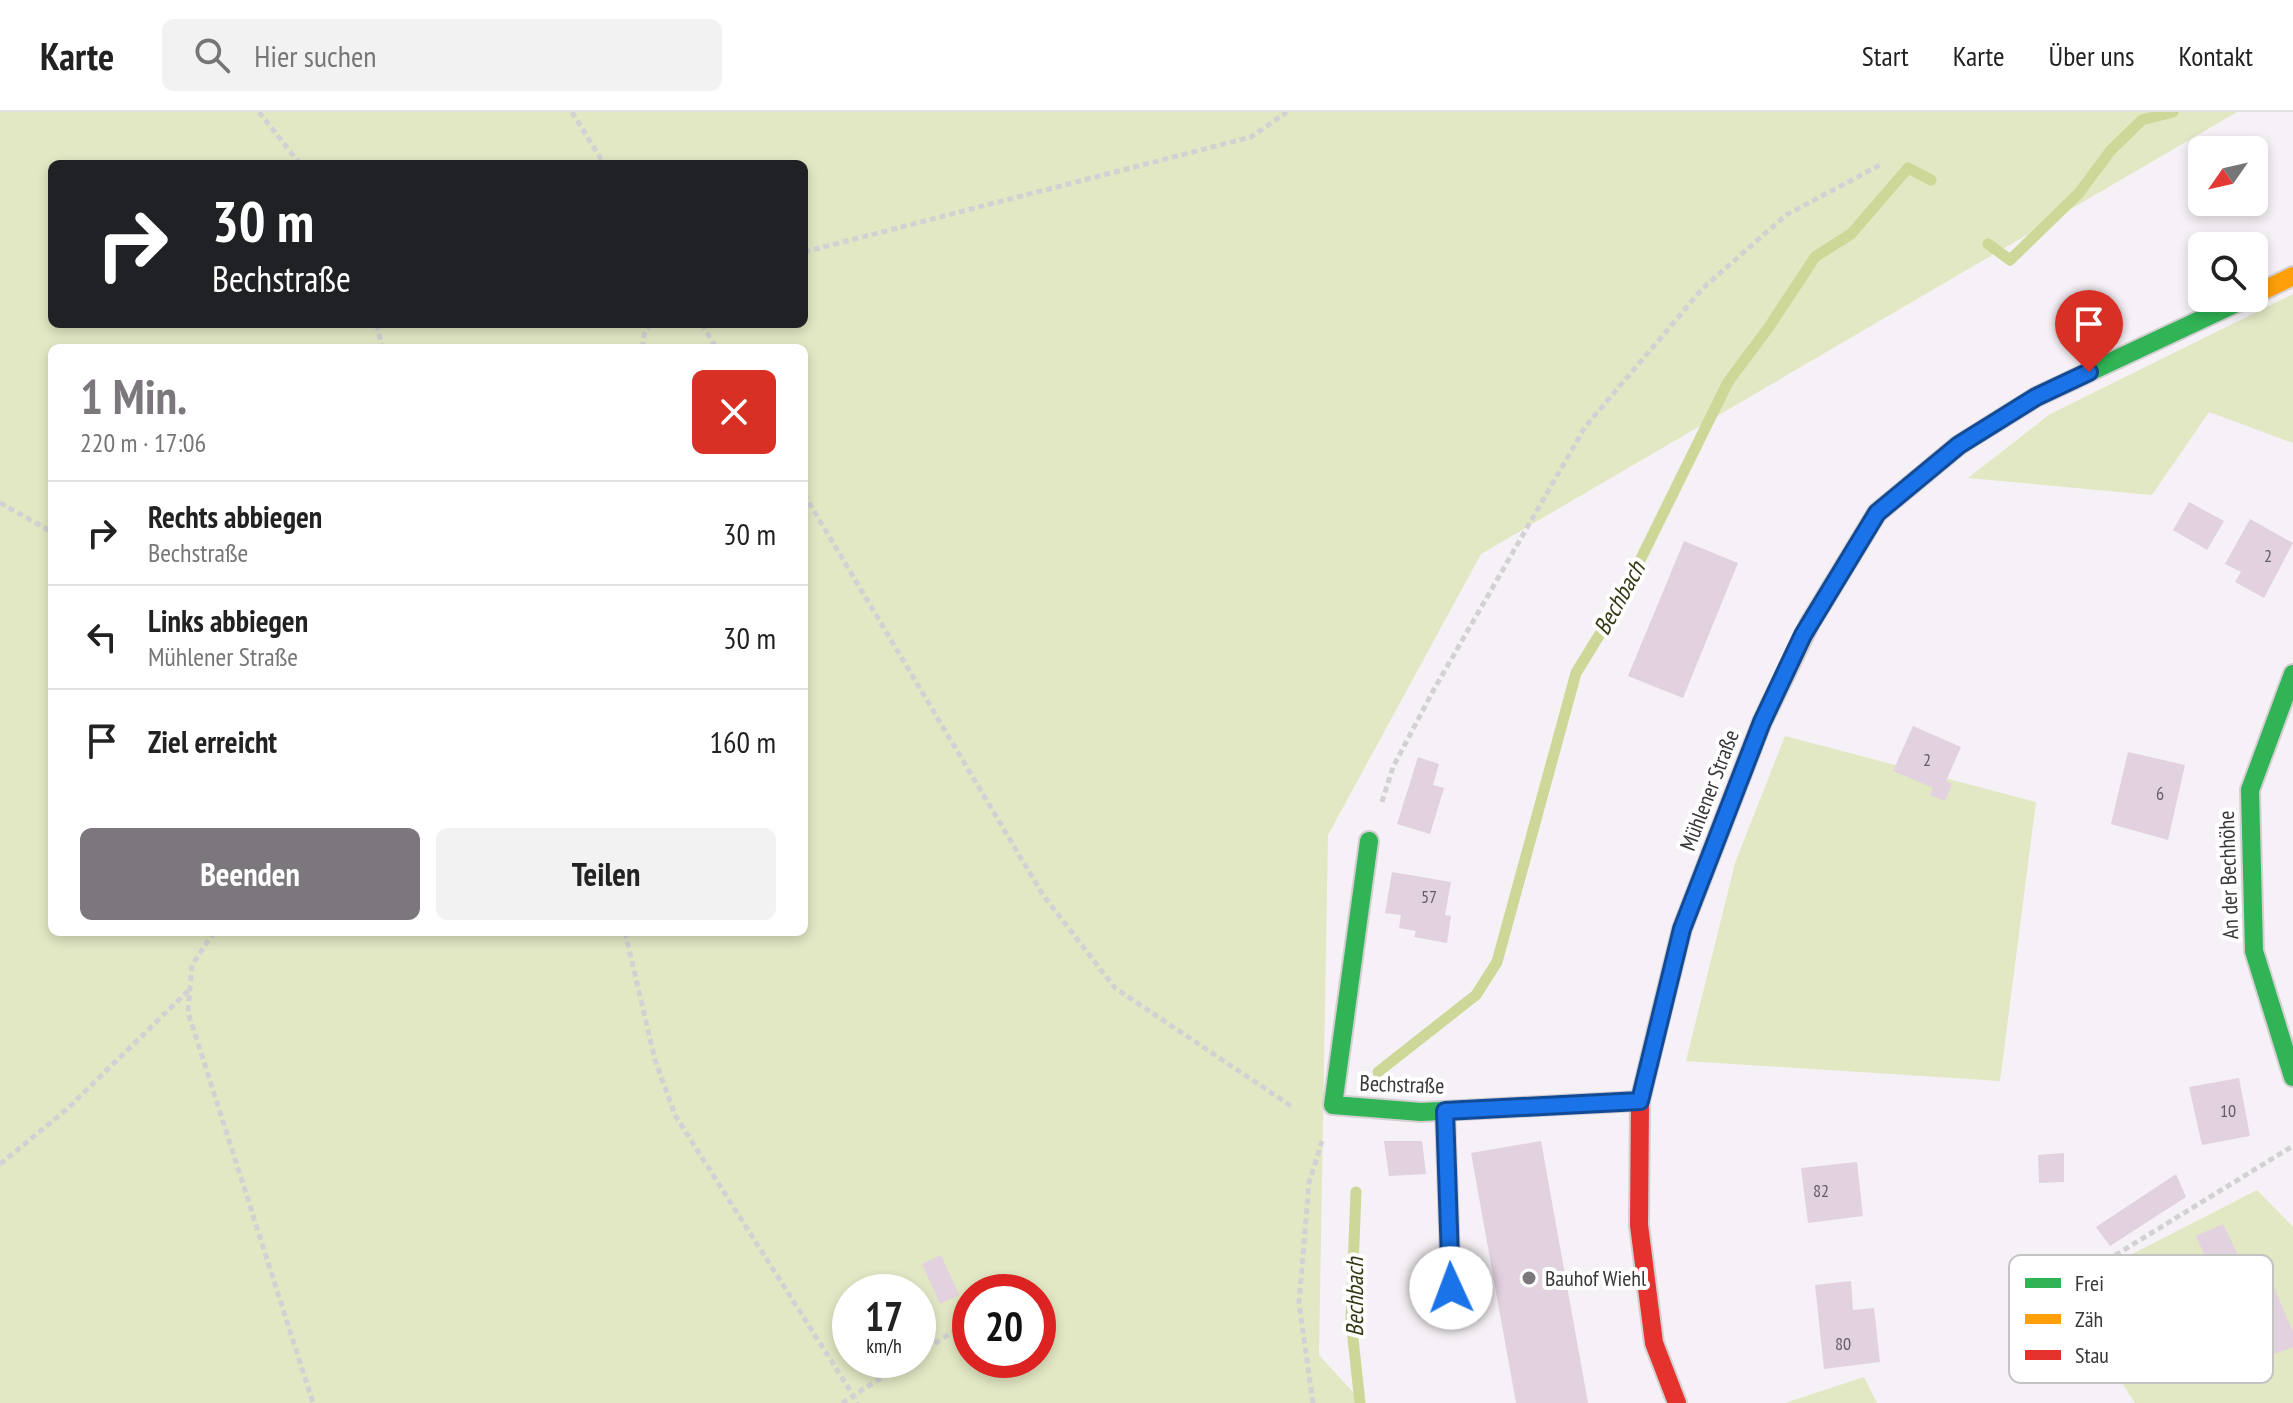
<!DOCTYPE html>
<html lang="de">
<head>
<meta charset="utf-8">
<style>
	body { margin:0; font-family:"PT Sans Narrow",sans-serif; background:#f2f2f2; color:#222; height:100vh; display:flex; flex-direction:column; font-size:30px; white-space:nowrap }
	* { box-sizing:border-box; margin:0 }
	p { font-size:26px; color:#767676 }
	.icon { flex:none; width:44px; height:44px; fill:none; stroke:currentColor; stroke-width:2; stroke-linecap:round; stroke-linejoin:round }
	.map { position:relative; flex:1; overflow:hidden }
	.side { position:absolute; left:48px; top:232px; width:760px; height:592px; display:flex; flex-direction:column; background:#fff; border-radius:12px; box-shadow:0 4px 12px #0003 }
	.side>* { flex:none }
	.banner { position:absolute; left:48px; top:48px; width:760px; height:168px; border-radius:12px; box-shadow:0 4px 12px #0003; background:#202124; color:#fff; overflow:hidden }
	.needle { width:52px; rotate:236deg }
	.fabs { position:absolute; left:2188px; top:24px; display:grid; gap:16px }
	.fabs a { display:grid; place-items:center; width:80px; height:80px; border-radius:12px; background:#fff; box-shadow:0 4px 12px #0003; font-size:40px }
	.speed { position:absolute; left:832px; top:1162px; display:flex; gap:16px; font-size:40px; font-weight:700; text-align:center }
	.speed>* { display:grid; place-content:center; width:104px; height:104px; border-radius:50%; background:#fff; box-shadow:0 4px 12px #0003; line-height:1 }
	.speed small { font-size:20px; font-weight:400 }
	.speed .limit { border:12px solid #d22; background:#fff; color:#111 }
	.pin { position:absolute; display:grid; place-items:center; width:68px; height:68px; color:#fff; margin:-82px -34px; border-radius:50% 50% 50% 0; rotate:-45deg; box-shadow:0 0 8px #0007 }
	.pin .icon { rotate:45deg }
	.me { position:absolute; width:88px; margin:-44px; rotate:358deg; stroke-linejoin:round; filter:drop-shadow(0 0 6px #0008) }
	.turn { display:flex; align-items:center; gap:28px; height:168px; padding:0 32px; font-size:36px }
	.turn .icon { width:104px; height:104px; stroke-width:2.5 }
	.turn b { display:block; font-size:56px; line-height:68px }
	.round { display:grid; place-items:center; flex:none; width:84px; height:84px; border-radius:12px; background:#f2f2f2 }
	.overview { display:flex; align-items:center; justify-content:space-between; height:136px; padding:0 32px }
	h1 { font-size:48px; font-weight:800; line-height:60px; color:#7c777c }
	.cta { display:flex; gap:16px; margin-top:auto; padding:16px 32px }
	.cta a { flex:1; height:92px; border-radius:12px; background:#7c777c; color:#fff; font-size:32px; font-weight:800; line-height:92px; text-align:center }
	.cta a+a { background:#f2f2f2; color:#222 }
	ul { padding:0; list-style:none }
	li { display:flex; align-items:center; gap:24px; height:104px; padding:0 32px; border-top:2px solid #e0e0e0 }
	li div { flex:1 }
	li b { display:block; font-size:30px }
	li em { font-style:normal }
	header { display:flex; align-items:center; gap:48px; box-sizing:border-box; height:112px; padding:0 40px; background:#fff; border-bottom:2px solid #e0e0e0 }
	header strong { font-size:38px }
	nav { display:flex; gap:44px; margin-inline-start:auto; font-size:28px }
	.search { width:560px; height:72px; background:#f2f2f2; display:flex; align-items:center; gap:20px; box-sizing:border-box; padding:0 28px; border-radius:12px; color:#767676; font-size:30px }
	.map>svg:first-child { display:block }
</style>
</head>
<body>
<header>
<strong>Karte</strong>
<div class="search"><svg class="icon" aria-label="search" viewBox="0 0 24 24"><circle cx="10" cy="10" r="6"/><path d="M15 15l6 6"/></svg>Hier suchen</div>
<nav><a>Start</a><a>Karte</a><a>Über uns</a><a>Kontakt</a></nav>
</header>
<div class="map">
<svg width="2293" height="1291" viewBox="0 0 2293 1291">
	<rect width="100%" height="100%" fill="#f6f1f6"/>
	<!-- green -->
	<path fill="#e2e8c4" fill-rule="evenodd" d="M0,0H2237L1481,442L1328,723L1319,1243L1363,1291H0ZM52,52H804V212H52ZM52,236H804V820H52ZM850,1180H918V1248H850ZM970,1180H1038V1248H970Z
		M2293,182V331L2209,300L2152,383L1968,366L2050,302Z
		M1785,624L2036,690L2000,969L1686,949L1735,751Z
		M2257,1078L2293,1115V1291H2135L2062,1178Z
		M1864,1265L1877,1291H1785Z"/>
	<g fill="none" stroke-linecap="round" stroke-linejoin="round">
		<!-- stream -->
		<path stroke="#cdd898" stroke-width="11" d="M1988,132L2010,148L2079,81L2111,38L2142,8L2173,0
			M1378,960L1476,883L1497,850L1576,561L1619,491L1728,270L1769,215L1815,145L1851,122L1908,56L1931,68
			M1356,1080L1351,1208L1360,1291"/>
	</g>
	<!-- building -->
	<path fill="#e2d1df" d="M2189,390L2224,409L2207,438L2173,418Z
		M2250,407L2293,431L2264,486L2235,470L2241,460L2225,452Z
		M1684,429L1738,451L1683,586L1628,564Z
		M1913,614L1961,635L1946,669L1952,672L1945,689L1930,683L1933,676L1893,659Z
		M2128,640L2185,653L2168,728L2111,712Z
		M1418,645L1439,652L1433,673L1444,676L1430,722L1397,712Z
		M1392,760L1451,770L1445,803L1451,804L1447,831L1414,825L1416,819L1399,816L1401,803L1385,801Z
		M2239,966L2250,1024L2202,1033L2189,975Z
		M1384,1029H1422L1426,1062L1389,1064Z
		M1541,1029L1588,1291H1516L1471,1041Z
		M2064,1041V1070L2039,1071L2038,1043Z
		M1857,1050L1863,1104L1808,1111L1801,1056Z
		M2176,1062L2186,1085L2110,1134L2096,1115Z
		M2223,1112L2240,1147L2212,1160L2196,1124Z
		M941,1143L959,1183L940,1192L922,1152Z
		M2271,1168L2293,1220V1235L2269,1244L2242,1179Z
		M1851,1169L1853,1198L1874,1196L1880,1250L1824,1257L1815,1173Z"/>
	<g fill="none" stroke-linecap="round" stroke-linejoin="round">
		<!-- lane casing -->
		<g stroke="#d3cfd2" stroke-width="22">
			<path id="lane" d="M1445,999L1451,1176"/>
		</g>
		<!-- fast casing -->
		<g stroke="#d3cfd2" stroke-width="22">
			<path id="fast" d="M1810,511L1877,401L1959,333L2036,285L2247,186
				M2293,562L2250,678L2254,839L2293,965
				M1369,729L1333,993L1421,1000L1640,989"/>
		</g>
		<!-- slow casing -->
		<g stroke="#d3cfd2" stroke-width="22">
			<path id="slow" d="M2254,183L2293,164
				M1657,918L1682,817L1762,610L1810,511"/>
		</g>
		<!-- jam casing -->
		<g stroke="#d3cfd2" stroke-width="22">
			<path id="jam" d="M1657,918L1640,989L1639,1113L1654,1231L1677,1291"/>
		</g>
		<!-- path -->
		<path stroke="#d3d1d3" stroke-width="5" stroke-dasharray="6 4" stroke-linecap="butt" d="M259,0L300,52
			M572,0L604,52
			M804,140L1251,25L1287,0
			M377,212L382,236
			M702,212L716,236
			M642,236L644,223L651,212
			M804,382L1043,783L1115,876L1294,996
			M0,391L52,420
			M1382,690L1393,655L1433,579L1585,315L1703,176L1786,103L1882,52
			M214,820L192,853L188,900L313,1291
			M625,820L655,948L675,1003L858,1291
			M0,1052L66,998L190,877
			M1015,1180L1025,1173
			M2013,1206L2293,1034
			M918,1242L970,1209
			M842,1291L909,1248
			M1313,1291L1299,1191L1309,1071L1322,1029"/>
		<!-- lane -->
		<use href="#lane" stroke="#fefdfe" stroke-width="18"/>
		<!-- fast -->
		<use href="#fast" stroke="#30b455" stroke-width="18"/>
		<!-- slow -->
		<use href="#slow" stroke="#ff9f0a" stroke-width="18"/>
		<!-- jam -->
		<use href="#jam" stroke="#e5322d" stroke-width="18"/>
	</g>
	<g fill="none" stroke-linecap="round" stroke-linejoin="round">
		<!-- route casing -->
		<g stroke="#114b97" stroke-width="20">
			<path id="route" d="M1451,1176L1445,999L1640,989L1682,817L1762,610L1803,523L1877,401L1959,333L2036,285L2089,260"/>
		</g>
		<!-- route -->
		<use href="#route" stroke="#1a73e8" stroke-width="14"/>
	</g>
	<!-- markers -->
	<circle fill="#7c777c" stroke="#fff" stroke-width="3" cx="1529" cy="1166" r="8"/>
	<g text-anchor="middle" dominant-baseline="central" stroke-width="8" stroke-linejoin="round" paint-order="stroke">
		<!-- number labels -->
		<g font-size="18" fill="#645d63">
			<text x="2268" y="443">2</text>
			<text x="1927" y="647">2</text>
			<text x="2160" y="681">6</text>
			<text x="1429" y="784">57</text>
			<text x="2228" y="998">10</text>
			<text x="1821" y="1078">82</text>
			<text x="1843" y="1231">80</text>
		</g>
		<!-- street labels -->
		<g font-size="22" fill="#3a363a" stroke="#fff">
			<text transform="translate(1709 678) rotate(-69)">Mühlener Straße</text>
			<text transform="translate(2228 763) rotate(-92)">An der Bechhöhe</text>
			<text transform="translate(1402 972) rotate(2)">Bechstraße</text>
		</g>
		<!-- poi labels -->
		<g font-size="22" fill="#3a363a" stroke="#fff" text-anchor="start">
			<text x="1545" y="1166">Bauhof Wiehl</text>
		</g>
		<!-- water labels -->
		<g font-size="24" font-style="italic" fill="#333912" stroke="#fff">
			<text transform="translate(1619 486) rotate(-61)">Bechbach</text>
			<text transform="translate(1354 1185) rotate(-90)">Bechbach</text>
		</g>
	</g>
	<!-- legend -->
	<rect x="2009" y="1143" width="264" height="128" rx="12" fill="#fff" stroke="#c4c3c4" stroke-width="2"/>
	<rect x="2025" y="1166" width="36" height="10" fill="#30b455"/>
	<rect x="2025" y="1202" width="36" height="10" fill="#ff9f0a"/>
	<rect x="2025" y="1238" width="36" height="10" fill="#e5322d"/>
	<g font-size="22" fill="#3a363a">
		<text x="2075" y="1179">Frei</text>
		<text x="2075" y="1215">Zäh</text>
		<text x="2075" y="1251">Stau</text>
	</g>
</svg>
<div class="fabs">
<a><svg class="needle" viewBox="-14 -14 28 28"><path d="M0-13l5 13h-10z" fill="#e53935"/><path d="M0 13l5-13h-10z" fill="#767676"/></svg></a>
<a><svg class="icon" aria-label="search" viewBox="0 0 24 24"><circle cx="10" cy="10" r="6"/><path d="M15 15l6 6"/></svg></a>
</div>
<div class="speed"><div>17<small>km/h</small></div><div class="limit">20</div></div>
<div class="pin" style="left:2089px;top:260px;background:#d93025"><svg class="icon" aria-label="arrive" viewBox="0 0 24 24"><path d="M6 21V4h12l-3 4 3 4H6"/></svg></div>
<svg class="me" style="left:1451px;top:1176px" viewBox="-20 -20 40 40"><circle r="19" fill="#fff"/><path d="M0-13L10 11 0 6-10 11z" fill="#1a73e8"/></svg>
<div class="banner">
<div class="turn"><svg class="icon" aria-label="right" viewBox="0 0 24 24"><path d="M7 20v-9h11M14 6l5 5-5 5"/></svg><div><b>30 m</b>Bechstraße</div></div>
</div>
<section class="side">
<div class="overview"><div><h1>1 Min.</h1><p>220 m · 17:06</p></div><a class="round" style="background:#d93025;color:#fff"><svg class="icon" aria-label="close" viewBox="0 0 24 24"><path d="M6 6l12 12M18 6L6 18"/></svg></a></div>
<ul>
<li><svg class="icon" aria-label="right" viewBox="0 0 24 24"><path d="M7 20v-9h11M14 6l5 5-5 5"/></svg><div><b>Rechts abbiegen</b><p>Bechstraße</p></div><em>30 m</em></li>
<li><svg class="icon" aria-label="left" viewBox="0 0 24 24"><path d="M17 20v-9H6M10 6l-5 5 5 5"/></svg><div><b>Links abbiegen</b><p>Mühlener Straße</p></div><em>30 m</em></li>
<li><svg class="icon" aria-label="arrive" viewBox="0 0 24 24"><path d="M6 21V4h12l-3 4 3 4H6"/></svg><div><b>Ziel erreicht</b></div><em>160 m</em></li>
</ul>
<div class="cta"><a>Beenden</a><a>Teilen</a></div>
</section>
</div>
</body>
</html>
